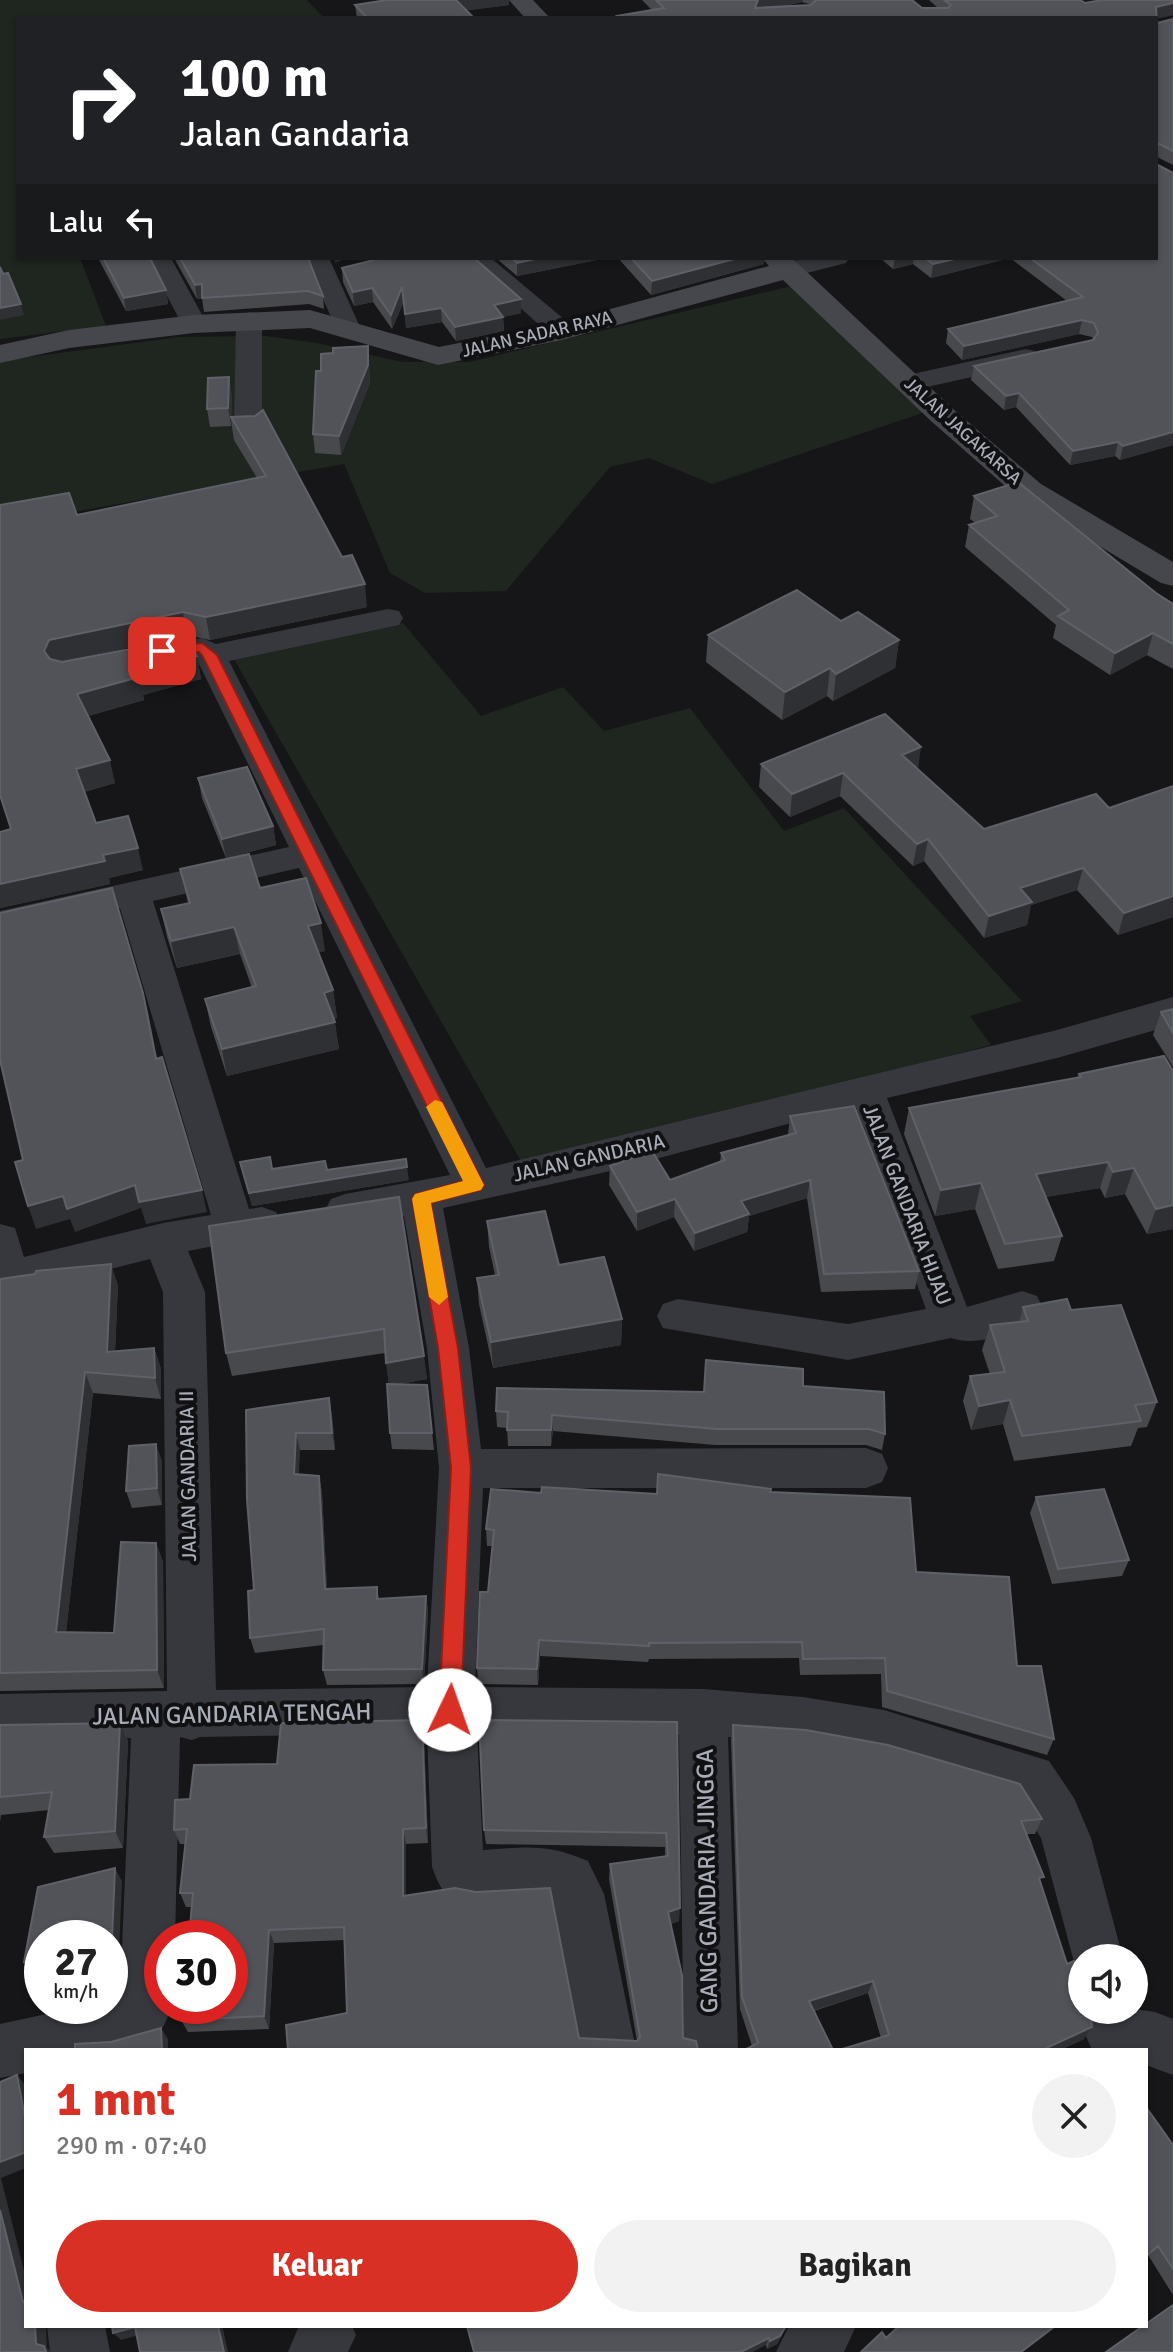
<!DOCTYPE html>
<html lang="id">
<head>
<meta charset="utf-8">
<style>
	body { margin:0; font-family:Signika,sans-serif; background:#f2f2f2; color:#222; height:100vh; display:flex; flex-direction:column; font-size:30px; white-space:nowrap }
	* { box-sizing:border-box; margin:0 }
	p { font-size:26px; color:#767676 }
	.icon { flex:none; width:44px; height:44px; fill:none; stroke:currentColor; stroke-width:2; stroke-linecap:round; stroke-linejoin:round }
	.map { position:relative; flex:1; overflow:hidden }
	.panel { position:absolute; left:24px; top:2048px; width:1124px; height:280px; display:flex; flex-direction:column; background:#fff; border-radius:0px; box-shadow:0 2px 6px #0004 }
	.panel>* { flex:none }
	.guide { position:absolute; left:16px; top:16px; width:1142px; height:244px; border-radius:0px; box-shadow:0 2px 6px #0004; background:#202124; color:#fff; overflow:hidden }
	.tools { position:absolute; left:1068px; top:1944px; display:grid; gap:16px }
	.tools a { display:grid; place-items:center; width:80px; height:80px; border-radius:50%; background:#fff; box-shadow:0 2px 6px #0004; font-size:40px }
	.speed { position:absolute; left:24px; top:1920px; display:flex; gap:16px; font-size:40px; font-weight:700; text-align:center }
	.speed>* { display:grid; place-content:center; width:104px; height:104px; border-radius:50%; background:#fff; box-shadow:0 2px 6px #0004; line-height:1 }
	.speed small { font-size:20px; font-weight:400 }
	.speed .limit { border:12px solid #d22; background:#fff; color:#111 }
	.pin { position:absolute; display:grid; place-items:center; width:68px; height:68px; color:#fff; margin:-34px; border-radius:16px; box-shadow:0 4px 12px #0006 }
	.me { position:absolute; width:88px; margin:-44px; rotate:3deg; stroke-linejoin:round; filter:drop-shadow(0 0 6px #0008) }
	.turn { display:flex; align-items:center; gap:28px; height:168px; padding:0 32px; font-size:36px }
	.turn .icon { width:104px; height:104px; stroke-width:2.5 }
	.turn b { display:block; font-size:56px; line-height:68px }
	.then { display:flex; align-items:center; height:76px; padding:0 32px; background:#0003; gap:16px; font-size:30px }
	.round { display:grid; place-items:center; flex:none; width:84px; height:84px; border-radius:42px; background:#f2f2f2 }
	.overview { display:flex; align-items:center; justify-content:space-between; height:136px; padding:0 32px }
	h1 { font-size:48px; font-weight:700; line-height:60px; color:#d93025 }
	.action { display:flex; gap:16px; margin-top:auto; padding:16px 32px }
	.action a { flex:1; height:92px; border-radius:48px; background:#d93025; color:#fff; font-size:32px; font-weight:700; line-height:92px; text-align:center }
	.action a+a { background:#f2f2f2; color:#222 }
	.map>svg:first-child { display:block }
</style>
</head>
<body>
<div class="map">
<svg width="1173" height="2352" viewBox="0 0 1173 2352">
	<rect width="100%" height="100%" fill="#161618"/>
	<!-- green -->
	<path fill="#1e261f" d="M0,0H307L324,18H18V258H80L106,326L0,339Z
		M809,282L949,404L712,484L649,458L610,467L506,591L425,593L390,573L344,464L0,525V361L179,337L266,336L317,343L402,362H469Z
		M403,623L481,716L563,687L604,731L690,708L784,831L844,808L1022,1001L970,1016L991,1045L526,1170L231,654Z"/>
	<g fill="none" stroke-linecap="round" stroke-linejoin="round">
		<!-- street -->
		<path fill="#37383d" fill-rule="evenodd" d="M147,258H171L207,324L203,330H185Z
			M305,258H329L360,327L356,333H338Z
			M464,258H491L571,325L575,331L571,337H553Z
			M806,258H849L846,263L787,278L774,270L778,265Z
			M249,312L262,320V429L258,435H238L234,429L236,320Z
			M1026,349L1035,351L1039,357L1035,363L909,391L899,389L896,383L899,377Z
			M388,609L399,611L403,618L399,625L229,661L486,1168L1057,1030L1173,997V1025L1057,1058L887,1098L967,1307L1022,1291L1037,1296L1043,1308L1037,1320C1009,1331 980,1348 951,1338L848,1360L663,1328L657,1316L663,1304L678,1299L848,1324L926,1309L852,1107L606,1172L443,1208L469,1348L481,1449L866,1448L882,1454L888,1468L882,1482L866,1488H483L475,1687L703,1689L803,1697L884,1710L1049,1761L1074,1798L1091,1838L1123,1958H1082V1978L1078,1977L1041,1838L1015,1797L884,1758L803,1743L728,1737L738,2050H684L679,1735L477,1733L483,1850C528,1847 546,1843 588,1861L604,1894L636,2050H582L553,1900L543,1897C515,1899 466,1913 443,1890C438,1884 435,1874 432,1867L427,1733L200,1737L192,1740L180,1737L175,1938H162V2006H172C169,2013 166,2023 161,2030C138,2062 63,2050 26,2050V2073L0,2078V2024L84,2006H110V2001L120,1994L131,1738L0,1740V1694L167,1691L163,1292L150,1259L0,1297V1224L15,1228L24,1257L163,1223L211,1215L120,908L0,935V911L289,847L197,660L138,666L127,663L122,656L127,649L202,638L216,644ZM299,868L450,1175L345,1194L331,1199L325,1210L331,1221L345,1226L404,1216L427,1348L439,1468L427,1687L216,1690L205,1292L188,1251L276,1234L282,1223L276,1212L262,1207L249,1209L153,901Z
			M1134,2009L1155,2012L1173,2019V2075L1146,2065V2050H1092L1085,2034L1093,2015L1105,2010Z
			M47,2326H105L110,2352H50Z
			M299,2326H352L356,2335L348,2352H288Z
			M789,2326H856L844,2352H776Z"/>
		<!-- secondary -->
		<path fill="#45474d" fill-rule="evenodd" d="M509,0H533L550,18H525Z
			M762,258H792L953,409L1041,484L1173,562V586L1161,583L1019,498L931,421L783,280L562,340L438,365L310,328L194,333L69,348L0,363V345L69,330L194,315L310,310L439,347L559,323L769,266Z"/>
	</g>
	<!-- wall -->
	<path fill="#47494d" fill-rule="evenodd" d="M642,0H912L922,8H938L929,0H1080L1085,3L1173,0V15L1157,18V23L1173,19V165L1157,157L1156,18H617V16L652,10ZM802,2L812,5L779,7Z
		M355,5H509L466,10L474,18H357Z
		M98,258H150L166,290L168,304L126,311Z
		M174,258H308L323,296L324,309L309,304L204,312L202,298L197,299Z
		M496,258H607L517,276Z
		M618,258H764V264L651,295Z
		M880,258H1156L1173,445L1120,460L1115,456L1070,465L1016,407L1004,410L971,380L974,366L1093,340L1092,337L1079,334L962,360L946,343L948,329L1067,301L1010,258L931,278L913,264L893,269Z
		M342,268L521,299V313L503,317L504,331L456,341L442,322L406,328L404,301L392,329L373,302L354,306L343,282Z
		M369,365L370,383L341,455L315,453L313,434Z
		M232,395L231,417L367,607L210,640L187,635L61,662L197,656L201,679L143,695L144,700L88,716L115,783L84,792L96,823L143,870L109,878L110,884L0,908V832L11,830L0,797V505L77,515L257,478L234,440L231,421V426L210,427L207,409Z
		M974,496L1156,593L1173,604V669L1147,655L1110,675L1053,638L1056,625L965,547L969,525L976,523L970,519Z
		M708,635L899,640L895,668L833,701L827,696L782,720L706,662Z
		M761,764L918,769L984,829L1109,808L1173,786V917L1118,935L1077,890L1031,905L1027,925L984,938L924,861L913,866L840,796L790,817L759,787Z
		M198,778L273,826L276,845L226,858L202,798Z
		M180,869L260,888L325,951L318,952L333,990L337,1018L334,1019L339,1049L227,1076L211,1027L205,999L252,988L240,954L177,968L167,937L161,909L188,903Z
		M1173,1009V1067L1153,1035L1161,1012Z
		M1079,1074L1173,1229L1147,1234L1125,1194L1105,1198L1100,1188L1045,1197L1062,1236L1054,1261L998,1269L975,1209L935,1216L904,1134L909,1108L1077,1078Z
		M790,1116L919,1271L915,1289L821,1292L807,1198L749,1216L747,1232L694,1251L674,1217L637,1231L609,1185L610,1166L670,1180L720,1162L721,1153L788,1135Z
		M240,1162L273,1169L327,1170L409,1180L252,1206Z
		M399,1197L427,1379L399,1384L427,1385L434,1450L392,1449L390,1433L389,1384L385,1353L232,1376L226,1353Z
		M487,1221L559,1265L622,1319L621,1345L493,1368L479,1304L477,1278L495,1275L489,1247Z
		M0,1279L118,1285L115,1351L154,1348L161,1369V1399L93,1393L66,1632L114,1633L156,1543L163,1562L164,1688L0,1691Z
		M1023,1307L1071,1310L1157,1402L1147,1427L1138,1428L1131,1446L1014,1461L1003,1424L971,1430L963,1401L970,1376L990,1374L982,1350L990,1325L1019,1322Z
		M803,1386L885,1434L882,1450L866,1445H715L553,1431L551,1446H508L507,1428L497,1427L496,1411L703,1392Z
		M329,1398L332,1415L335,1450H300L298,1475L319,1476L322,1493L327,1589L377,1587L379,1599L426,1596L428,1612L424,1684L327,1685L323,1670V1645L255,1653L250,1638L254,1590L246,1410Z
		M162,1461V1505L132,1508L126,1491Z
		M770,1492L916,1572L1017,1666L1054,1739L1047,1755L882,1707L881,1674L800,1675L799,1658L649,1659L648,1662L540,1656L538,1685L478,1684L477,1668L488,1592L493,1546H487L486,1529L541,1493L657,1494Z
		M1036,1497L1129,1560L1122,1576L1052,1584L1030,1513Z
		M677,1722L679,1921L671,1924L683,2038L696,2041L288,2050L347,2013L344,1940L274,1943L269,2029L188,2032L181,2020L191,1907H186L180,1893L185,1844H180L174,1830L190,1799L277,1764L424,1736L428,1843L406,1844V1895L579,2038L637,2041L609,1879L610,1864L665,1856V1847L486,1844L484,1830Z
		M120,1723L128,1741L123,1848L54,1853L44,1837L49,1810L1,1815L0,1822V1725Z
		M733,1725L1042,1819L1035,1834H1027L1084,2039L1060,2050H839L881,2038L868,1993L814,2011L833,2050H745L752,2046L740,2009L731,1740Z
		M1173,2145V2295L1148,2255Z
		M467,2326H787L777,2344L767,2349L766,2345Z"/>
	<!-- shaded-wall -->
	<path fill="#2f3033" d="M456,0H509V5L456,12Z
		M758,0H803L802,2L758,11L755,8Z
		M1173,3V15L1156,19V7Z
		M334,258H348L335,263Z
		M540,258H607L517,276V263Z
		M738,258H764V264L651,295L652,281Z
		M895,258H914L913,264L893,269Z
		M959,258H1010L931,278L933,264Z
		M202,284L204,297L197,299L195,285Z
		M402,287L404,301L392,329L391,315Z
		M372,288L373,302L354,306L353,292Z
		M166,290L168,304L126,311L124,298Z
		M521,299V313L494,319V305Z
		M21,304L24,315L0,320V308Z
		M441,308L442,322L406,328L405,314Z
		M503,317L504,331L456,341L455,327Z
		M1082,320L1079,334L962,360L964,346Z
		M368,346L370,383L341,455L339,436Z
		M229,377L232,395L231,426L228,408Z
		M1019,393L1016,407L1004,410L1006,396Z
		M1173,432V445L1120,460L1123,446Z
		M1118,442L1115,456L1070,465L1073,451Z
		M365,584L367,607L210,640L206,617Z
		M183,612L187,635L55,663L44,651L49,640Z
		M1153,633L1147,655L1110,675L1115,653Z
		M899,640L895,668L833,701L836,674Z
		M197,656L201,679L143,695L144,700L83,717L77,694L137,673Z
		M830,668L827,696L782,720L785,692Z
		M921,747L918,770L902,755Z
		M110,760L115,783L82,792L76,769Z
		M843,773L840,796L790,817L792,794Z
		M273,826L276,845L226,858L222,839Z
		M928,839L924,861L913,866L917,844Z
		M138,848L143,870L109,878L110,884L0,908V884L103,855Z
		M1083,868L1077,890L1031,905L1027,925L984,938L989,916L1020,888Z
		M1173,896V917L1118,935L1124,913Z
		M321,923L325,951L312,954L308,926Z
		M234,927L240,954L177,968L171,941Z
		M333,990L337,1018L328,1020L324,993Z
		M143,993L149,1017L162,1082L156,1059Z
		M335,1022L339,1049L227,1076L222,1049Z
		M1108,1162L1100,1188L1029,1200L1036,1174Z
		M407,1167L409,1180L252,1206L249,1193Z
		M1134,1168L1125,1194L1105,1198L1113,1172Z
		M810,1180L807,1198L749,1216L747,1232L694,1251L695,1233L741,1201Z
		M981,1183L975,1209L935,1216L941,1190Z
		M135,1185L202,1190L207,1212L146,1224L141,1208L75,1232L70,1219L36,1229L28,1206L63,1196Z
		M675,1199L674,1217L637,1231V1212Z
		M1173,1205V1229L1147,1234L1156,1209Z
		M111,1264L118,1285L114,1373L107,1352Z
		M622,1319L621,1345L493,1368L491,1342Z
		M154,1348L161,1369V1399L155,1378Z
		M424,1356L427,1379L389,1386L386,1363Z
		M85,1372L93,1393L64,1651L56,1632Z
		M329,1398L332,1415L335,1450L332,1433Z
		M1010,1400L1003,1424L971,1430L979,1406Z
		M552,1415L553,1431L551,1446V1430Z
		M296,1433L300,1450L298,1491L294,1474Z
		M156,1444L162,1461V1505L157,1488Z
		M319,1476L322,1493L328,1605L325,1589Z
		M156,1543L163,1562L164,1688L157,1670Z
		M426,1596L428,1612L424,1684L422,1669Z
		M539,1640L540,1656L538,1685L537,1669Z
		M422,1720L424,1736L428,1843L426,1828Z
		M120,1723L128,1741L123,1848L115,1831Z
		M403,1829L406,1844V1910L403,1896Z
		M115,1868L122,1881L118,1975L110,1977Z
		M680,1908L679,1921L667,1925L668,1912Z
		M269,1930L274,1943L269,2029L264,2016Z
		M42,1980V1994L39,1995L31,1983Z
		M873,1981L868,1993L805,2013L809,2001Z
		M1092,2027L1084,2039L1060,2050H1042Z
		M161,2028L168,2039V2050H162Z
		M17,2075L26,2086V2123Z
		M26,2152V2168L1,2178L26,2279V2305L23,2302L0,2210V2162Z
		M35,2326H46L47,2348L51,2352H46L36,2344Z
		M218,2326H221L223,2329L228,2352H224Z
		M786,2326H787L777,2344L767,2349L770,2341Z
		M1055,2326H1057L1023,2352H1021Z
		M135,2327L142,2334L121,2340L113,2333Z
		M769,2338L766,2345L753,2352H741Z"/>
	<!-- building -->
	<path fill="#525359" stroke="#5f6168" stroke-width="2" d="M387,0H456L474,18H367L355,5Z
		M656,0H758L755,8L811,5L816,0H912L922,8H948L951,5L944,0H1080L1085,3L1102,0H1173V3L1156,7L1157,23L1173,19V151L1158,143L1156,163V18H619L617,16L664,8Z
		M1156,164L1173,173V432L1123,446L1118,442L1073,451L1019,393L1006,396L974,366L1093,340L1098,333L1094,323L1082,320L964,346L948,329L1083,297L1030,258H1156Z
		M103,258H150L166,290L124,298Z
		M180,258H308L323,296L308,291L202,298V284L195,285Z
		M382,258H474L521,299L494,305L503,317L455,327L441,308L405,314L402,287L391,315L372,288L353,292L342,268Z
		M512,258H540L517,263Z
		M631,258H738L652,281Z
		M925,258H959L933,264Z
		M0,267L3,274L8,273L21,304L0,308Z
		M368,346V365L339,436L313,434L316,371H321V354L333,353V348Z
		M229,377L228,408L207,409L208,378Z
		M263,410L342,557L352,555L365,584L206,617L183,612L49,640L44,651L50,659L62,662L188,638L197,656L137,673L139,677L77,694L110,760L76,769L96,823L128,816L138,848L103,855L105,861L0,884V832L11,829L0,795V505L69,493L77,515L266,476L231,417L255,416Z
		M1018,482L1156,593L1173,604V644L1153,633L1115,653L1058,616L1069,610L969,525L997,516L974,496Z
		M797,590L841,621L858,612L899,640L836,674L830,668L785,692L708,635Z
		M885,714L921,747L902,755L984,829L1096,794L1109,808L1173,786V896L1124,913L1083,868L1020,888L1032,902L989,916L928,839L917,844L843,773L792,794L761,764Z
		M247,767L273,826L222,839L198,778Z
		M249,854L260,888L306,878L321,923L308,926L333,990L324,993L335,1022L222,1049L205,999L256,986L234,927L171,941L161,909L190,903L180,869Z
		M112,888L143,993L156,1059L162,1057L202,1190L139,1202L135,1185L67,1209L63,1196L28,1206L15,1162L23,1160L0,1060V913Z
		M1173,1009V1033L1161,1012Z
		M1164,1056L1173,1071V1205L1156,1209L1134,1168L1113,1172L1108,1162L1036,1174L1062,1236L1005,1244L981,1183L941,1190L909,1108L1081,1077L1079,1074Z
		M854,1106L919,1271L824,1274L810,1180L741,1201L749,1214L695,1233L675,1199L637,1212L610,1166L652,1151L670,1180L725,1160L721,1153L796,1133L790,1116Z
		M270,1157L272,1169L325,1161L327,1170L406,1159L407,1167L249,1193L240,1162Z
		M399,1197L424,1356L386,1363L384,1329L226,1353L209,1226Z
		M545,1211L559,1265L604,1257L622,1319L491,1342L477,1278L499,1275L487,1221Z
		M111,1264L107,1352L154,1348L155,1378L85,1372L56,1632L114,1633L121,1542L156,1543L157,1670L0,1673V1279L35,1274L36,1271Z
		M1067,1299L1071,1310L1121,1305L1157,1402L1135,1405L1141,1421L1022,1436L1010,1400L979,1406L970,1376L1005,1372L990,1325L1028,1321L1023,1307Z
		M706,1360L803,1369V1386L884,1392L885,1434L869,1429H717L552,1415L551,1430H507L508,1412L496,1411L497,1388L704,1392Z
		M387,1384L427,1385L432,1433H390Z
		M329,1398L332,1433H296L294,1474L319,1476L325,1589L377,1587V1599L426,1596L422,1669L323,1670L324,1629L250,1638L248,1591L254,1590L247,1499L246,1410Z
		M156,1444L157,1488L126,1491L129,1446Z
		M658,1474L771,1489L770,1492L910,1498L916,1572L1009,1577L1017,1666H1041L1054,1739L887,1691L885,1658L803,1659L802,1642L649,1643V1646L539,1640L537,1669L477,1668L480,1592H488L494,1530L486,1529L491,1489L541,1493L542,1487L657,1494Z
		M1104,1489L1129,1560L1058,1569L1036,1497Z
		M422,1720L426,1828L403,1829V1896L455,1888L476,1892L550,1888L579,2038L637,2041L640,2037L610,1864L668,1856L666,1833L484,1830L479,1720L677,1722L680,1908L668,1912L682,1975L683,2038L696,2041L698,2050H288L286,2025L347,2013L344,1927L269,1930L264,2016L181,2020L182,2006H230V1938H189L193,1893H180L187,1829L174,1830L175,1800L190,1799L194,1765L277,1764L281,1723Z
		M120,1723L115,1831L44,1837L52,1792L0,1797V1725Z
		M733,1725L806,1730L888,1745L1020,1784L1042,1819L1021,1821L1044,1877L1039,1878L1067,1964L1074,1961L1082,1975V2010H1095L1091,2020L1092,2027L1042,2050H839L889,2035L873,1981L809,2001L833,2050H746V2049L758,2043L742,1997Z
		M115,1868L111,1962L110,1938H42V1980L31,1983L30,1961L24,1962L38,1887Z
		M161,2028L162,2050H75V2044L111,2042Z
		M17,2075L26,2123V2152L0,2162V2082Z
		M1146,2107L1173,2145V2269L1158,2246L1146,2256Z
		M0,2210L23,2302L26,2300V2326H35L36,2344L44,2346L46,2352H0Z
		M1173,2305V2352H1106L1143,2326H1146V2324Z
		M112,2326H218L224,2352H140L135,2327L113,2333Z
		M467,2326H786L780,2336L770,2341L769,2338L741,2352H474Z
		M899,2326H1055L1021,2352H861L882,2332L886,2338Z"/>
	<!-- route -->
	<path fill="#d93025" stroke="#8d1f18" stroke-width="2" d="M202,643L217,655L484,1185L481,1190L431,1203L458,1348L471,1468L461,1710L457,1717L450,1720L442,1717L439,1710L451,1468L438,1348L412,1199L415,1194L464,1181L203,657L199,652L162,655L155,651L162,647Z"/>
	<!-- slow -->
	<path fill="#f59e0b" d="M435,1100L442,1102L484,1185L481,1190L431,1203L448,1297L439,1305L429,1297L412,1199L415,1194L463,1181L426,1107Z"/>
	<g text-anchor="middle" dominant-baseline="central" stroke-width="8" stroke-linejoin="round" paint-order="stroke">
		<!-- far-street labels -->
		<g font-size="18" fill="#a8adb8" stroke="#111113">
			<text transform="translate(537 334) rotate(-13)">JALAN SADAR RAYA</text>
			<text transform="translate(963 431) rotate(42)">JALAN JAGAKARSA</text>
		</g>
		<!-- street labels -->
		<g font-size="20" fill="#a8adb8" stroke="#111113">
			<text transform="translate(589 1158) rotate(-13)">JALAN GANDARIA</text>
			<text transform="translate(907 1205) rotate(69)">JALAN GANDARIA HIJAU</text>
			<text transform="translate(188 1476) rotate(-91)">JALAN GANDARIA II</text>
		</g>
		<!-- near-street labels -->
		<g font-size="24" fill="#a8adb8" stroke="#111113">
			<text transform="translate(232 1714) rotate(-1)">JALAN GANDARIA TENGAH</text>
			<text transform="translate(707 1881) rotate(-91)">GANG GANDARIA JINGGA</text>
		</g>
	</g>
</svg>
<div class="tools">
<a><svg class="icon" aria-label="sound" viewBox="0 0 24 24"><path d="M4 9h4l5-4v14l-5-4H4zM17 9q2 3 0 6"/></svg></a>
</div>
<div class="speed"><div>27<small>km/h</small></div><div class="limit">30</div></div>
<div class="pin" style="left:162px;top:651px;background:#d93025"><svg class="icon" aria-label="arrive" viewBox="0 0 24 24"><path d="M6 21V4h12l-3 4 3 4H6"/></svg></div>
<svg class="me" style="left:450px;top:1710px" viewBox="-20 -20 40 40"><circle r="19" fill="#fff"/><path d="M0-13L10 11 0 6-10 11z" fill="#d93025"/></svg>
<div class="guide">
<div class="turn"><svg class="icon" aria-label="right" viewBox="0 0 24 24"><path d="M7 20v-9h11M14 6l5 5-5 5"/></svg><div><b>100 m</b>Jalan Gandaria</div></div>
<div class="then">Lalu<svg class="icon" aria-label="left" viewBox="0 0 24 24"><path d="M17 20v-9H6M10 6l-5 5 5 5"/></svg></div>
</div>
<section class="panel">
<div class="overview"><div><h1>1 mnt</h1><p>290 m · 07:40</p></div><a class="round"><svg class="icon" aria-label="close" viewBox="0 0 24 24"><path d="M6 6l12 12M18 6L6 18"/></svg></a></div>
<div class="action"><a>Keluar</a><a>Bagikan</a></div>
</section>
</div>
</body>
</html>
